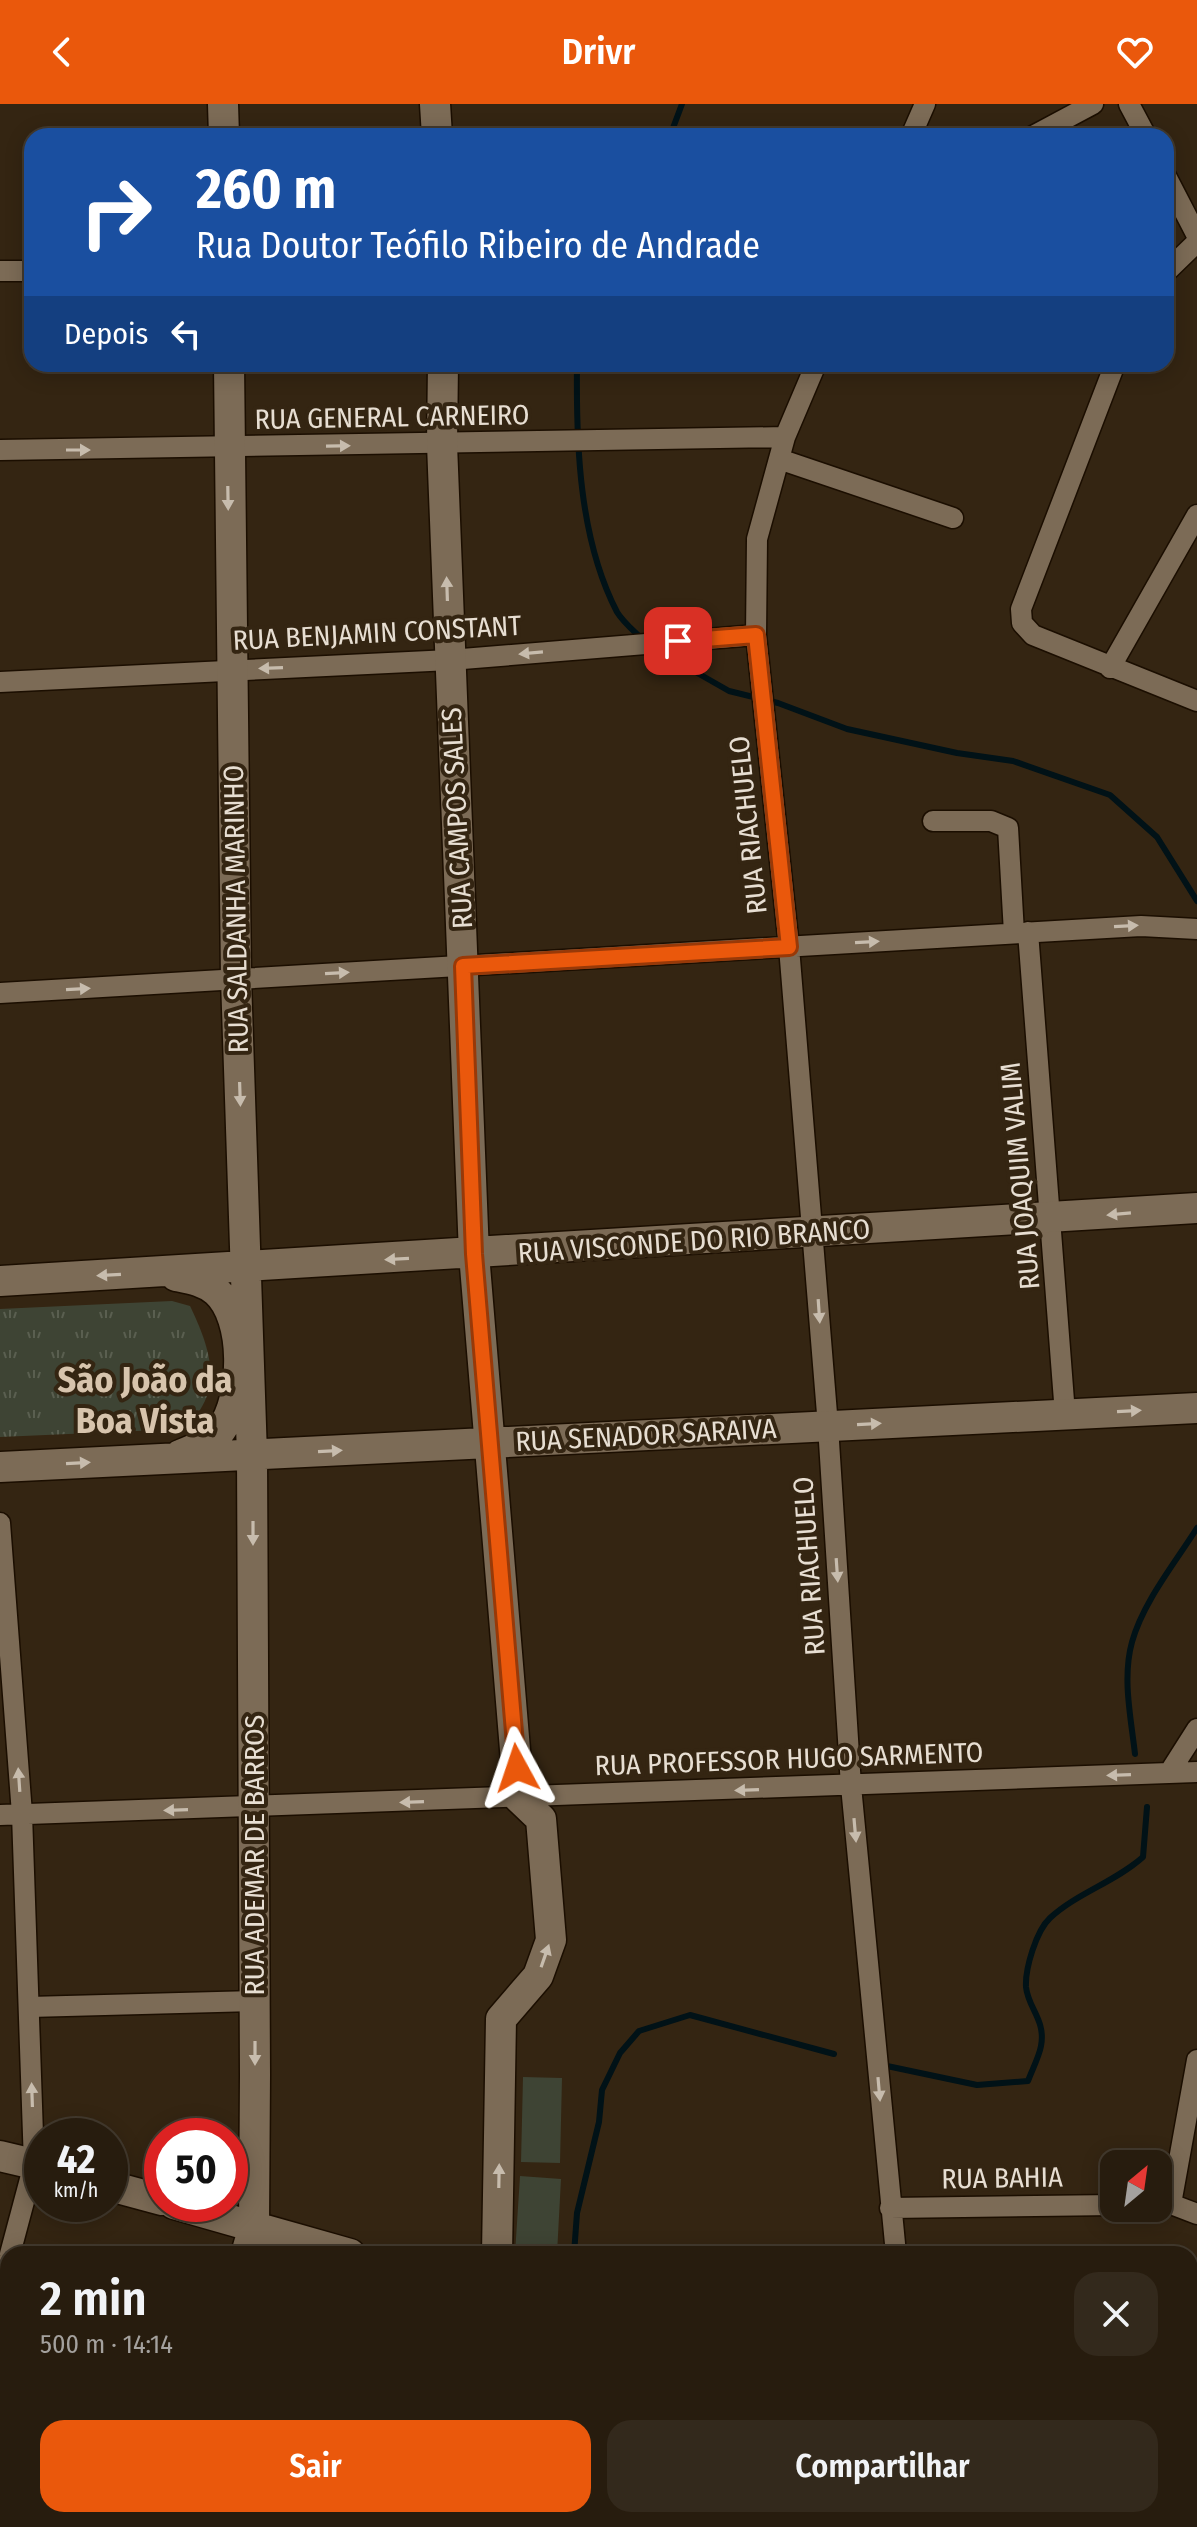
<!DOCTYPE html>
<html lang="pt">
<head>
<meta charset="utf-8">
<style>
	body { margin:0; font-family:"Fira Sans Condensed",sans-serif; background:#33291c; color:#f1f3f6; height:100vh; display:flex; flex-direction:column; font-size:30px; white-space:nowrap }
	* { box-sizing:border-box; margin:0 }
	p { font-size:26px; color:#a4a19e }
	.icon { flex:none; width:44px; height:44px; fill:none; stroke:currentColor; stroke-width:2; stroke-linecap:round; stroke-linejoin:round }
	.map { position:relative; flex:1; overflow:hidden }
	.side { position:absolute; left:0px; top:2142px; width:1198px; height:282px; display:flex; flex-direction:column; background:#271c0e; border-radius:24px 24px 0 0; box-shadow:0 4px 20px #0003,0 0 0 2px #433a2e }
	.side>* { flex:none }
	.top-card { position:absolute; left:24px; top:24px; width:1150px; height:244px; border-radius:24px; box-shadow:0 4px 20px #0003,0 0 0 2px #433a2e; background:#1a4fa0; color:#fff; overflow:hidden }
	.needle { width:52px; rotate:29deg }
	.tools { position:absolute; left:1100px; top:2046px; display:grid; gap:16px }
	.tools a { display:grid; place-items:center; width:72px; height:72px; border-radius:16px; background:#271c0e; box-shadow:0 4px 20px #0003,0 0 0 2px #433a2e; font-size:40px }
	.speed { position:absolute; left:24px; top:2014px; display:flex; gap:16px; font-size:40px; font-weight:700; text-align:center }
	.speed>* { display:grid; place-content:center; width:104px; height:104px; border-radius:50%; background:#271c0e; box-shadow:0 4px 20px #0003,0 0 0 2px #433a2e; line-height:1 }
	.speed small { font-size:20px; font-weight:400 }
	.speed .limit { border:12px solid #d22; background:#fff; color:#111 }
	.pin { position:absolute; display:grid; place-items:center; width:68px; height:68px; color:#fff; margin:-34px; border-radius:16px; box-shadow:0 4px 12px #0006 }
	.me { position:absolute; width:88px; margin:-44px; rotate:355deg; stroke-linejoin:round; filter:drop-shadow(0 0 6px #0008) }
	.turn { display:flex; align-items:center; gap:28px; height:168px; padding:0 40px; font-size:36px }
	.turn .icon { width:104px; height:104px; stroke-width:2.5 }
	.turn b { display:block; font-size:56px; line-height:68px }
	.then { display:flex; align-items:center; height:76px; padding:0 40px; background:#0003; gap:16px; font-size:30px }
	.round { display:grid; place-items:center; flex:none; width:84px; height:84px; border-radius:24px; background:#33291c }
	.summary { display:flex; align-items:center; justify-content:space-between; height:136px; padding:0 40px }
	h1 { font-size:48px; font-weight:600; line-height:60px }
	.primary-button { display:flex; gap:16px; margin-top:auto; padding:16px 40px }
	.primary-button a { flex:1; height:92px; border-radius:24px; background:#ea580c; color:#fff; font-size:32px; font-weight:600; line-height:92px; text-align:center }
	.primary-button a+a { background:#33291c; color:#f1f3f6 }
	header { display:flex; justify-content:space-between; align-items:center; height:104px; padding:0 40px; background:#ea580c; color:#fff; font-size:36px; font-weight:600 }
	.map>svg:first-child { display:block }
</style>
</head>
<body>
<header><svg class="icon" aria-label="back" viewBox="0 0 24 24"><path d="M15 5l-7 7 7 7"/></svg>Drivr<svg class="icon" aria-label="heart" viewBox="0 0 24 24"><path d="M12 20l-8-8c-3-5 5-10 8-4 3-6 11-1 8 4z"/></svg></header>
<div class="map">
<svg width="1197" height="2423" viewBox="0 0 1197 2423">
	<defs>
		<pattern id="grass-tufts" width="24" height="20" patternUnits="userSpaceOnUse" patternTransform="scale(2)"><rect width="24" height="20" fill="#3e4434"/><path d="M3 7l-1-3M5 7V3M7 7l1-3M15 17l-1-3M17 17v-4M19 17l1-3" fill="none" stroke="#5a5f50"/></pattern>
	</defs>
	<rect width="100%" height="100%" fill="#342512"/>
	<!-- grass -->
	<path fill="url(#grass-tufts)" d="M172,1197L190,1202C211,1246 226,1290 182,1325L0,1333V1205Z"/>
	<!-- pitch -->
	<path fill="#3e4434" d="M523,1973L562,1974L560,2059L521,2058Z
		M520,2072L561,2075L557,2150H515Z"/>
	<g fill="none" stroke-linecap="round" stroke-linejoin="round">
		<!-- stream -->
		<path stroke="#011217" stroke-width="6" d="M670,32L682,0
			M577,260C576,340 579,435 617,508C623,518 634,527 642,535
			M657,546L729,587L778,599L847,625L957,649L1013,657L1110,691L1157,733L1197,797
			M1135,1650C1131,1614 1122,1574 1132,1538C1143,1498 1175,1459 1197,1424
			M887,1962L977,1981L1028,1977C1032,1966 1039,1953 1041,1942C1046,1916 1028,1904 1026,1883C1025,1865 1036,1827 1050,1814C1077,1789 1115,1778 1143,1753L1147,1703
			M574,2150L577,2109L599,2018L602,1986L620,1949L639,1927L690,1911L834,1950
			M648,2416L667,2423"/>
		<!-- street casing -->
		<g stroke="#1b0e00" stroke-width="23">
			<path id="street" d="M1129,0L1146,32
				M911,32L925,0
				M1033,32L1093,0
				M1166,72L1197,132
				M0,167H32
				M1166,168L1197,138
				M816,260L785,333L757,435L756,531L789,843L828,1322L851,1682L896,2150
				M1115,260L1021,505L1022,519L1033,531L1197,597
				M0,346L785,333
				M779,355L953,414
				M1110,564L1197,411
				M0,578L450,556L756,531
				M933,717H991L1008,724L1014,829
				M1028,828L1065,1310
				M0,889L1141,822L1197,825
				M0,1419L22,1710L34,2060L10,2150
				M1169,1669L1197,1625
				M0,1711L1197,1668
				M29,1903L255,1897
				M1159,2100H1171L1197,2110
				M1171,2100L1197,1956
				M890,2104L1114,2101
				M0,2188L8,2158
				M0,2339L8,2341
				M1190,2375L1197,2352
				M243,2416L265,2423
				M871,2423L873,2416
				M1174,2423L1177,2416"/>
		</g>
		<!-- secondary casing -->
		<g stroke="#1b0e00" stroke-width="33">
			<path id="secondary" d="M223,0L224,32
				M435,0L437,32
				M229,260L236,875L252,1351L255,1971L254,2122L246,2150
				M443,260L442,340L474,1150L519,1694L541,1715L551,1836L538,1872L501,1915L497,2150
				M176,1172C191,1175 204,1177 216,1187C247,1214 245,1294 221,1326C211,1339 195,1345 180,1351
				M0,1177L1197,1104
				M0,1363L1197,1304
				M0,2052L42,2062
				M110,2082L162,2096
				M174,2100L350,2150
				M1190,2355L1197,2357
				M176,2423L178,2416
				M437,2423L439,2416"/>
		</g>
		<!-- street -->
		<use href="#street" stroke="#7c6b56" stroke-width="20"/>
		<!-- secondary -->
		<use href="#secondary" stroke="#7c6b56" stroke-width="30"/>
	</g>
	<!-- one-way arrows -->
	<defs><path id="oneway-solid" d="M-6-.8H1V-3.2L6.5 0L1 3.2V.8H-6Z" transform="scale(2)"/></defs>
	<g fill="#c7bcad">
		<use href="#oneway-solid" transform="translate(338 342) rotate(-1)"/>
		<use href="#oneway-solid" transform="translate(78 346)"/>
		<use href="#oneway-solid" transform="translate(228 394) rotate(89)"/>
		<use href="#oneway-solid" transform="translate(447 485) rotate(-92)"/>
		<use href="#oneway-solid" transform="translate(531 549) rotate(175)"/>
		<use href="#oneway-solid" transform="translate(271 564) rotate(178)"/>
		<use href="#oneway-solid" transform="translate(1126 822) rotate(-3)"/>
		<use href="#oneway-solid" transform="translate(867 838) rotate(-3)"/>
		<use href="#oneway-solid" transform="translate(337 869) rotate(-3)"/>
		<use href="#oneway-solid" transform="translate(78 885) rotate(-3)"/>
		<use href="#oneway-solid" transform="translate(240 990) rotate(88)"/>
		<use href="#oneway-solid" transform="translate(1119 1110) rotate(175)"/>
		<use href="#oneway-solid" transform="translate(397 1155) rotate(177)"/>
		<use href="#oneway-solid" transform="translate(109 1171) rotate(177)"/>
		<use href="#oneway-solid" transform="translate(819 1207) rotate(86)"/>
		<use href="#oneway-solid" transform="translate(1129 1307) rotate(-3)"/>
		<use href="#oneway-solid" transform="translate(869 1320) rotate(-3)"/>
		<use href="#oneway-solid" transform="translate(330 1347) rotate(-3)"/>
		<use href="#oneway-solid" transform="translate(78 1359) rotate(-3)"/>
		<use href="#oneway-solid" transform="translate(253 1429) rotate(90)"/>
		<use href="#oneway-solid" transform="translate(837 1466) rotate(86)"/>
		<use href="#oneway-solid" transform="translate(1119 1671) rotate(178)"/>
		<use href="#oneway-solid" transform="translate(19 1676) rotate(-94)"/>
		<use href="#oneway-solid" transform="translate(747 1686) rotate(178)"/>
		<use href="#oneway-solid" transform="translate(412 1698) rotate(178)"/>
		<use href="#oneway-solid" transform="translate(176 1706) rotate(178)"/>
		<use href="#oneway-solid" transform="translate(855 1726) rotate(85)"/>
		<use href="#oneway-solid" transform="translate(545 1852) rotate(-71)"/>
		<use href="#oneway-solid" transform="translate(255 1949) rotate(90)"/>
		<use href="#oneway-solid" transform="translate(879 1985) rotate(85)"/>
		<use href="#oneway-solid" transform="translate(32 1991) rotate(-92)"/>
		<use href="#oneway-solid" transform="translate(499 2072) rotate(-89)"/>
	</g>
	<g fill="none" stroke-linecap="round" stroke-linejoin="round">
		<!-- route casing -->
		<g stroke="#983908" stroke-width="20">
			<path id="route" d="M517,1664L474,1150L463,862L789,843L756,531L678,537"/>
		</g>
		<!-- route -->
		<use href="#route" stroke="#ea580c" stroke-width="14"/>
	</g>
	<g text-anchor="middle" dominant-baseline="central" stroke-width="8" stroke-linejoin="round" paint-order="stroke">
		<!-- street labels -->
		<g font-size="28" fill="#e7ded2" stroke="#342512">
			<text transform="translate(392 313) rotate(-1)">RUA GENERAL CARNEIRO</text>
			<text transform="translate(377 529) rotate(-3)">RUA BENJAMIN CONSTANT</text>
			<text transform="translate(457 714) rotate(-93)">RUA CAMPOS SALES</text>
			<text transform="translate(748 721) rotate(-96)">RUA RIACHUELO</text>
			<text transform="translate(236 805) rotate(-91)">RUA SALDANHA MARINHO</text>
			<text transform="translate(1020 1072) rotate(-95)">RUA JOAQUIM VALIM</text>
			<text transform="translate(694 1137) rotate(-4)">RUA VISCONDE DO RIO BRANCO</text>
			<text transform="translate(646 1331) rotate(-3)">RUA SENADOR SARAIVA</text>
			<text transform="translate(809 1462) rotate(-94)">RUA RIACHUELO</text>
			<text transform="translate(789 1655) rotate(-2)">RUA PROFESSOR HUGO SARMENTO</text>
			<text transform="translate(254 1751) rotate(-90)">RUA ADEMAR DE BARROS</text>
			<text transform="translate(1002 2074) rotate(-1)">RUA BAHIA</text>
		</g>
		<!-- district labels -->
		<g font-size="36" font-weight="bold" fill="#d7c4ad" stroke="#342512">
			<text x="145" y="1276">São João da<tspan x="145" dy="41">Boa Vista</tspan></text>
		</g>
	</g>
</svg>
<div class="tools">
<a><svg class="needle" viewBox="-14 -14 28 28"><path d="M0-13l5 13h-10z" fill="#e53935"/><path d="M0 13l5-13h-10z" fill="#a4a19e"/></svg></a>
</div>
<div class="speed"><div>42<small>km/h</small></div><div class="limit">50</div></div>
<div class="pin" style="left:678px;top:537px;background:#d93025"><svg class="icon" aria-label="arrive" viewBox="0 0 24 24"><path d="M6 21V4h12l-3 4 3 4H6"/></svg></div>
<svg class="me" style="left:517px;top:1664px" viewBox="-20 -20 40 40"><path d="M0-17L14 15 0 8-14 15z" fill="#ea580c" stroke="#fff" stroke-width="4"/></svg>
<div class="top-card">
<div class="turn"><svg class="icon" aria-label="right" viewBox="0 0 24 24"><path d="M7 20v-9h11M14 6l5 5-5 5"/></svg><div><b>260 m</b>Rua Doutor Teófilo Ribeiro de Andrade</div></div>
<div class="then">Depois<svg class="icon" aria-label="left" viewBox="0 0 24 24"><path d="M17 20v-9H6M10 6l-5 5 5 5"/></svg></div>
</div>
<section class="side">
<div class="summary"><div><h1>2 min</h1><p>500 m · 14:14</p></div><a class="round"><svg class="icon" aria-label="close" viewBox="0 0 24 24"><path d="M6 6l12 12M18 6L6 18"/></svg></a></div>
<div class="primary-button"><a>Sair</a><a>Compartilhar</a></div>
</section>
</div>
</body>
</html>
